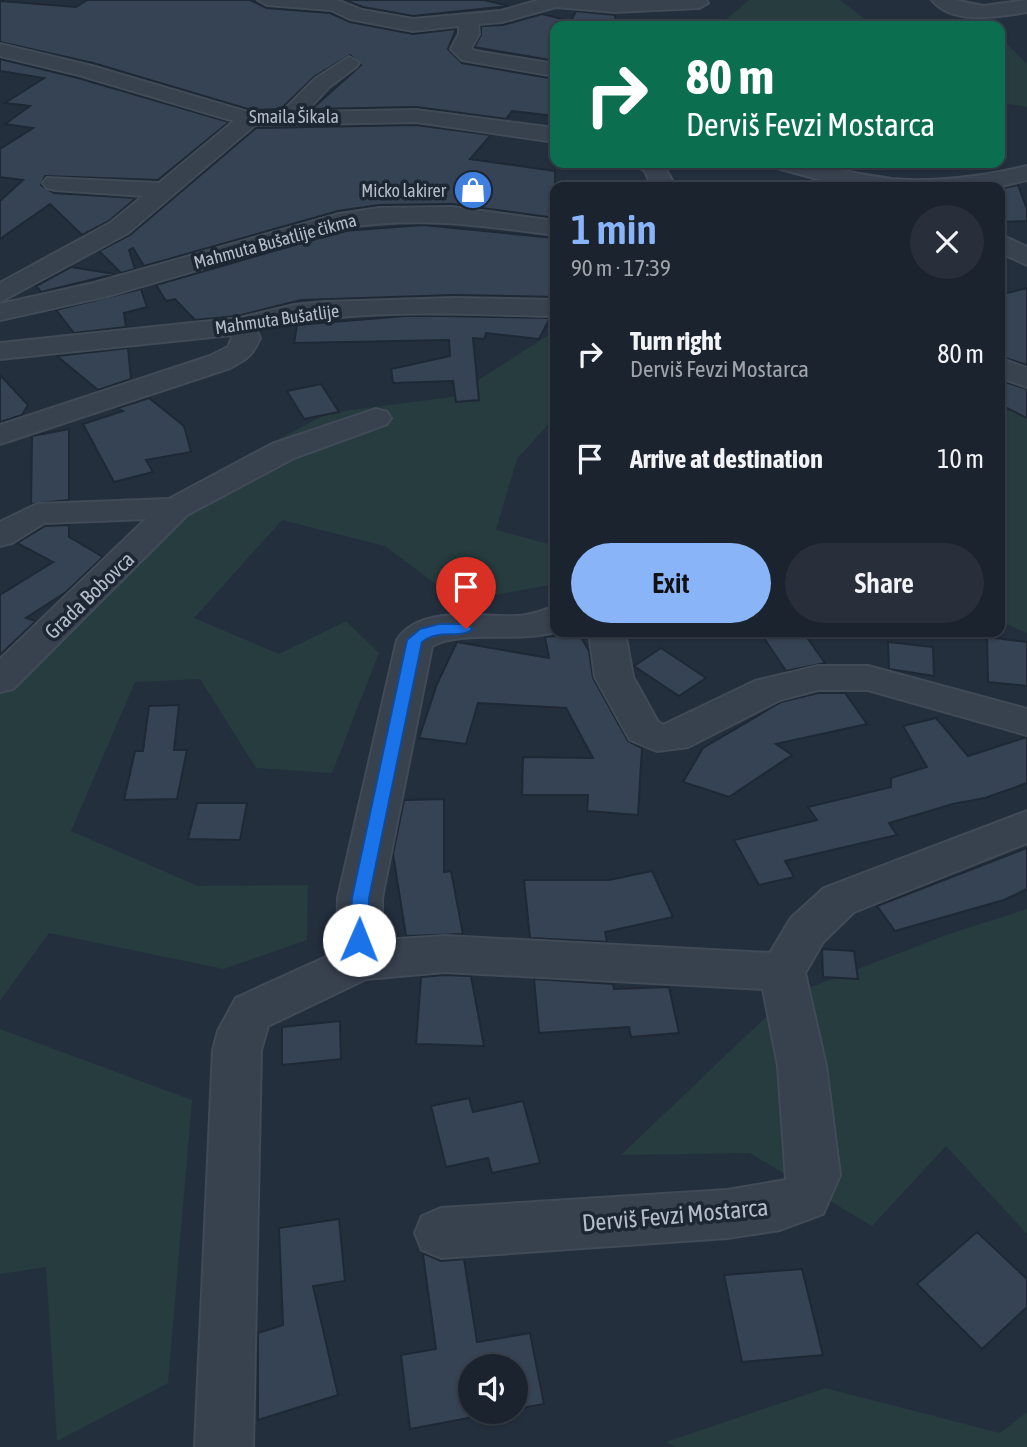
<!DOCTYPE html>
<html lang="en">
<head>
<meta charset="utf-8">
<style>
	body { margin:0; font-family:"Asap Condensed",sans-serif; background:#282f3a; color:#f1f3f6; height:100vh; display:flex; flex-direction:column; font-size:26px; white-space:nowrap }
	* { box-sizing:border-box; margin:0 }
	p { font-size:23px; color:#a0a4aa }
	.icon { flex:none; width:38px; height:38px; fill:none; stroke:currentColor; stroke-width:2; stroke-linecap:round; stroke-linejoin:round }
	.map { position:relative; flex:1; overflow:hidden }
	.panel { position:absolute; left:550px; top:182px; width:455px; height:455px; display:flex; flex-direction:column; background:#1b232e; border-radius:14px; box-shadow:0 2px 5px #0004,0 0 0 2px #39404a }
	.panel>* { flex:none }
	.hud { position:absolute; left:550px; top:21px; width:455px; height:147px; border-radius:14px; box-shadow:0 2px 5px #0004,0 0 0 2px #39404a; background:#0b6e4f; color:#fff; overflow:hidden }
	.controls { position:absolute; left:458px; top:1354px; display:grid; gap:14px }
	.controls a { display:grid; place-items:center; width:70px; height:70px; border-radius:50%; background:#1b232e; box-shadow:0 2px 5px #0004,0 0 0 2px #39404a; font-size:35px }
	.pin { position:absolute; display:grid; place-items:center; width:60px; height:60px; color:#fff; margin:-72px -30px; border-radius:50% 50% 50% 0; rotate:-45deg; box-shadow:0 0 7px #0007 }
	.pin .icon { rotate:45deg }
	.me { position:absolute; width:77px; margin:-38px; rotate:1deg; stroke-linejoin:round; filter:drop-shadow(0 0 5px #0008) }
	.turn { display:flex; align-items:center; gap:24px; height:147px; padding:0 21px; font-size:32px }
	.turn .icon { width:91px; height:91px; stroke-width:2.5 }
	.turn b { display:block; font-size:49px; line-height:60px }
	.round { display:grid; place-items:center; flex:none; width:74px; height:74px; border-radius:37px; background:#282f3a }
	.headline { display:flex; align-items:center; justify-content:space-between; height:119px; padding:0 21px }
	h1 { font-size:42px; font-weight:600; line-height:52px; color:#8ab4f8 }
	.action { display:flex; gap:14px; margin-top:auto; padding:14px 21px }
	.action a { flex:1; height:80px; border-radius:42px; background:#8ab4f8; color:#111; font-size:28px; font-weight:600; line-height:80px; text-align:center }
	.action a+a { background:#282f3a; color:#f1f3f6 }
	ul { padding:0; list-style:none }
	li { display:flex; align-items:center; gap:21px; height:105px; padding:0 21px }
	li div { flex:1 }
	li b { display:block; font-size:26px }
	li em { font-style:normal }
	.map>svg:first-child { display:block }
</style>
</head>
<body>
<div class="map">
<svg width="1027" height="1447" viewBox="0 0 1027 1447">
	<rect width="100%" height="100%" fill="#242f3e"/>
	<!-- green -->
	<path fill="#263c3f" d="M749,0H840L866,20L919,26H705L702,21L725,20Z
		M999,36L1027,64V107L999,102Z
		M555,331V417L517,459L496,530L553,545L550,585L488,596L437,585L385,546L282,520L194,618L279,654L346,621L379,653L332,773L256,768L200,679L135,682L71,831L198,886L308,885L307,940L224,969L49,933L0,1001V667L167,514L264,447L328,413L452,397Z
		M999,410L1027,412V633L999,621Z
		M1027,909V1234L946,1146L872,1226L750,1153L621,1155L788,996L946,935Z
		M0,1029L192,1100L168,1383L57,1441L46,1267L0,1274Z
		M825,1388L1000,1433L1027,1412V1447H676L666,1442Z"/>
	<!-- building -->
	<path fill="#364354" stroke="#1f2835" stroke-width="2" d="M87,0H250L267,8L330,13L350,22L413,34L456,29L448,49L462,63L555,79V116L512,111L506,119L416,107L312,109L361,65L350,55L314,77L281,109L251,110L93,63L0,42V1L76,7Z
		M344,0H484L509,6L413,16L363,7Z
		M576,11L615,15L616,26H555V61L474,47L481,35V26L503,25L542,14L571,21Z
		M0,59L78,78L229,122L158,180L45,176L41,185L54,193L136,198L109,221L82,235L50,204L0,239V201L23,180L0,177V149L33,128L5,124L30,106L5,103L44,78L0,71Z
		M416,125L491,135L470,159L555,171V218L452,204L379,205L338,211L144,266L133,248L129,250L135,269L121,273L99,251L130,235L256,128Z
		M1018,185L1027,209V221L999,222V189Z
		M423,225L555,238V297L454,295L301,300L237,316L195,320L175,299L166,301L156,285L343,231Z
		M71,267L115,274L41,292L36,286Z
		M1027,288V365L999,356V295Z
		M141,289L147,307L124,313L126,327L74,333L56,310Z
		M404,316H442L550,318L539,339L486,333L484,339L473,338L479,400L456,402L453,381L393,383L391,369L450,356L449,340L294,343L297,325Z
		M128,348L131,379L98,390L57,356Z
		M0,375L28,405L22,415L0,422Z
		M999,380L1027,389V418L999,404Z
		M321,384L339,412L304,419L287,391Z
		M149,398L184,426L191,452L146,460L153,472L114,482L83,424L123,411L118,408Z
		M69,429V500L31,504L32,436Z
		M69,525V537L103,557L66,592L26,618L36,621L0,655V595L53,562L17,543L45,526Z
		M760,632H803L825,663L786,671Z
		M579,634L589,651L593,678L628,741L642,748L638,815L587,811L588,795H522L523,757L593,758L566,708L478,703L466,744L419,738L437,684L457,642L549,658L545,637Z
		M987,637L1027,642V686L988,682Z
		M888,642L933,647L934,676L889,669Z
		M661,648L706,678L679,696L634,666Z
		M818,693H845L867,724L776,744L792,755L729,797L683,782L703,748L781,702Z
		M179,705L174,750H187L177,799L124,800L135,751H143L149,706Z
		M936,718L968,756L1027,737V783L985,798L953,804L889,823L897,835L785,861L794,877L759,885L734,840L817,820L808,807L891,787V778L927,767L903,726Z
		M444,799V872L451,871L463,934L406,936L393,854L404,800Z
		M197,803H247L240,840L188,839Z
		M1027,848V889L1004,900L895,931L877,906Z
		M652,871L673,917L605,932L607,942L530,938L524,880H609Z
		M822,949L854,951L858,979L823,977Z
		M445,975L471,976L484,1046L416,1044L421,977Z
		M534,979L613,984L614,989L669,987L679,1033L631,1037L629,1027L539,1033Z
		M340,1021L341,1059L282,1065V1027Z
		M469,1098L473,1112L523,1101L540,1163L492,1173L488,1158L446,1167L431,1106Z
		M339,1219L345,1281L313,1286L338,1395L258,1420V1333L283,1325L279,1228Z
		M977,1232L1027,1279V1307L982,1349L917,1284Z
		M425,1254L441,1261L464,1259L477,1342L530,1333L544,1404L516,1409V1367H471V1412H500L410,1429L401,1355L436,1349L423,1255Z
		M802,1269L823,1355L742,1362L724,1275Z"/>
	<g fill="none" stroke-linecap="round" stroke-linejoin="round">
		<!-- minor casing -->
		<g stroke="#414a57" stroke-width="4">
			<path id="minor" d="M258,0H337L362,10L413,19L501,11L539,0H706L708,3L699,8L614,12L556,7L502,22L478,24L479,34L471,48L475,51L555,64V76L462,60L451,49L459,34V26L413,31L350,19L331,10L267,5Z
				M932,0H955L983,6L1027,0V12C999,16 953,26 932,0Z
				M0,44L92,66L251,113L282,112L315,79L349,57L359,63L356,67L329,87L306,112L416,110L555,128V142L416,122L255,125L128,233L0,302V283L110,223L143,196L55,190L47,188L43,183L47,178L159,183L234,121L79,75L0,56Z
				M633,163H662L676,187H652L645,171Z
				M774,163C814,163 852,174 892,179C933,183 987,176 1027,166V180L997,187H847L777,168Z
				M452,207L555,221V235C480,225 418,216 342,228L108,296L0,320V304L94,283L339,214L379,208Z
				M999,234L1027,247V265L999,252Z
				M454,298L555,300V316C456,314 352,307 256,330L260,338C253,355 246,360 230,368L0,444V425L210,356L228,347L232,338L231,335L0,359V343L240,318L294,305L324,302Z
				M999,358L1027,368V387L999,377Z
				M376,409L387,412L391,418L387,424L294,458L187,515L13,689L0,692V659L146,519L44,523L12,543L0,546V522L37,504L169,499L272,444Z
				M555,607V631L551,633C514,642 460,630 432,646L382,898V940L445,936L770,953L791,918L824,888L1027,811V843L854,912L823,942L805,973L826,1066L840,1175L823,1214L780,1230L727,1238L441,1258L422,1250L415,1233L422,1216L441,1208L727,1190L786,1180L778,1066L763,989L445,972L366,979L268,1026L261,1050L253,1447H195L213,1050L218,1031L236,998L337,952L338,898L397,640C420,604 482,618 517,616C530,616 542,610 555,607Z
				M589,632H625L633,677L658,722L663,725L755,681L818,666H868L1027,709V735L868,690H818L780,700L688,747L657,751L630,740L595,677Z"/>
		</g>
		<!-- minor -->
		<use href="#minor" fill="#38414e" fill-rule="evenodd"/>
	</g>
	<!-- route -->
	<path fill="#1a73e8" stroke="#114b97" stroke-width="2" d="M439,624H466L473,629C461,640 439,628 422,642L369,898V940L359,948L350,940L352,898L407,640L420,629Z"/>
	<!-- icons -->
	<defs>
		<g id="shop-disc" transform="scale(2.0125)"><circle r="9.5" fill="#3f7fe0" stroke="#1d2633"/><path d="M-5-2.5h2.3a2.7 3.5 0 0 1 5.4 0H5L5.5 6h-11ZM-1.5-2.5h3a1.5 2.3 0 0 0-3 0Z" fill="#fff"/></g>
	</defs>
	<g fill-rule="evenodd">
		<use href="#shop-disc" x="473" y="190"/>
	</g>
	<g text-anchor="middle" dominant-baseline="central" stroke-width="7" stroke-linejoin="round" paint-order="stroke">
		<!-- far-street labels -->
		<g font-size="18" fill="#b4bcc9" stroke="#1d2633">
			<text x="294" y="116">Smaila Šikala</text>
			<text transform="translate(275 241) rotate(-15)">Mahmuta Bušatlije čikma</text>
			<text transform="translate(277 319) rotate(-8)">Mahmuta Bušatlije</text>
		</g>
		<!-- far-poi labels -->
		<g font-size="18" fill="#b4bcc9" stroke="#1d2633" text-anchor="end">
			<text x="446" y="190">Micko lakirer</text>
		</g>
		<!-- street labels -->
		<g font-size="21" fill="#b4bcc9" stroke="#1d2633">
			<text transform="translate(89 595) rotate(-44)">Grada Bobovca</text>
		</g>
		<!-- near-street labels -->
		<g font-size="24" fill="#b4bcc9" stroke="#1d2633">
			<text transform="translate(675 1215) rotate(-5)">Derviš Fevzi Mostarca</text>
		</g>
	</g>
</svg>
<div class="controls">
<a><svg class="icon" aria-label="sound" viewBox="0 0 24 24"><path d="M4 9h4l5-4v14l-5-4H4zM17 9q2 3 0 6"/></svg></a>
</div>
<div class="pin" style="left:466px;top:629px;background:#d93025"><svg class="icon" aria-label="arrive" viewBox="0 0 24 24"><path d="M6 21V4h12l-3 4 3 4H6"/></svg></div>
<svg class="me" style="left:359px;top:940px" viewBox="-20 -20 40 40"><circle r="19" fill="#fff"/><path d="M0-13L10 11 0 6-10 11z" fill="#1a73e8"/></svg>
<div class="hud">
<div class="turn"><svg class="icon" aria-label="right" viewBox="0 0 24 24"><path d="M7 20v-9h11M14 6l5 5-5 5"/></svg><div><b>80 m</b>Derviš Fevzi Mostarca</div></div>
</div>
<section class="panel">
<div class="headline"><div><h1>1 min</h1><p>90 m · 17:39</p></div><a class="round"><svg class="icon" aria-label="close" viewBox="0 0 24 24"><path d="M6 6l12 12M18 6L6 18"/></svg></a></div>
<ul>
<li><svg class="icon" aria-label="right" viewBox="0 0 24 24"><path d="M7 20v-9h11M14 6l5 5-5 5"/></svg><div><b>Turn right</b><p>Derviš Fevzi Mostarca</p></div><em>80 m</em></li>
<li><svg class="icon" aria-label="arrive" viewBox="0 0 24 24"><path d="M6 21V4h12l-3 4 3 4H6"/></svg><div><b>Arrive at destination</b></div><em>10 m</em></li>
</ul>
<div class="action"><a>Exit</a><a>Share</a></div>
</section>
</div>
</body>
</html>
